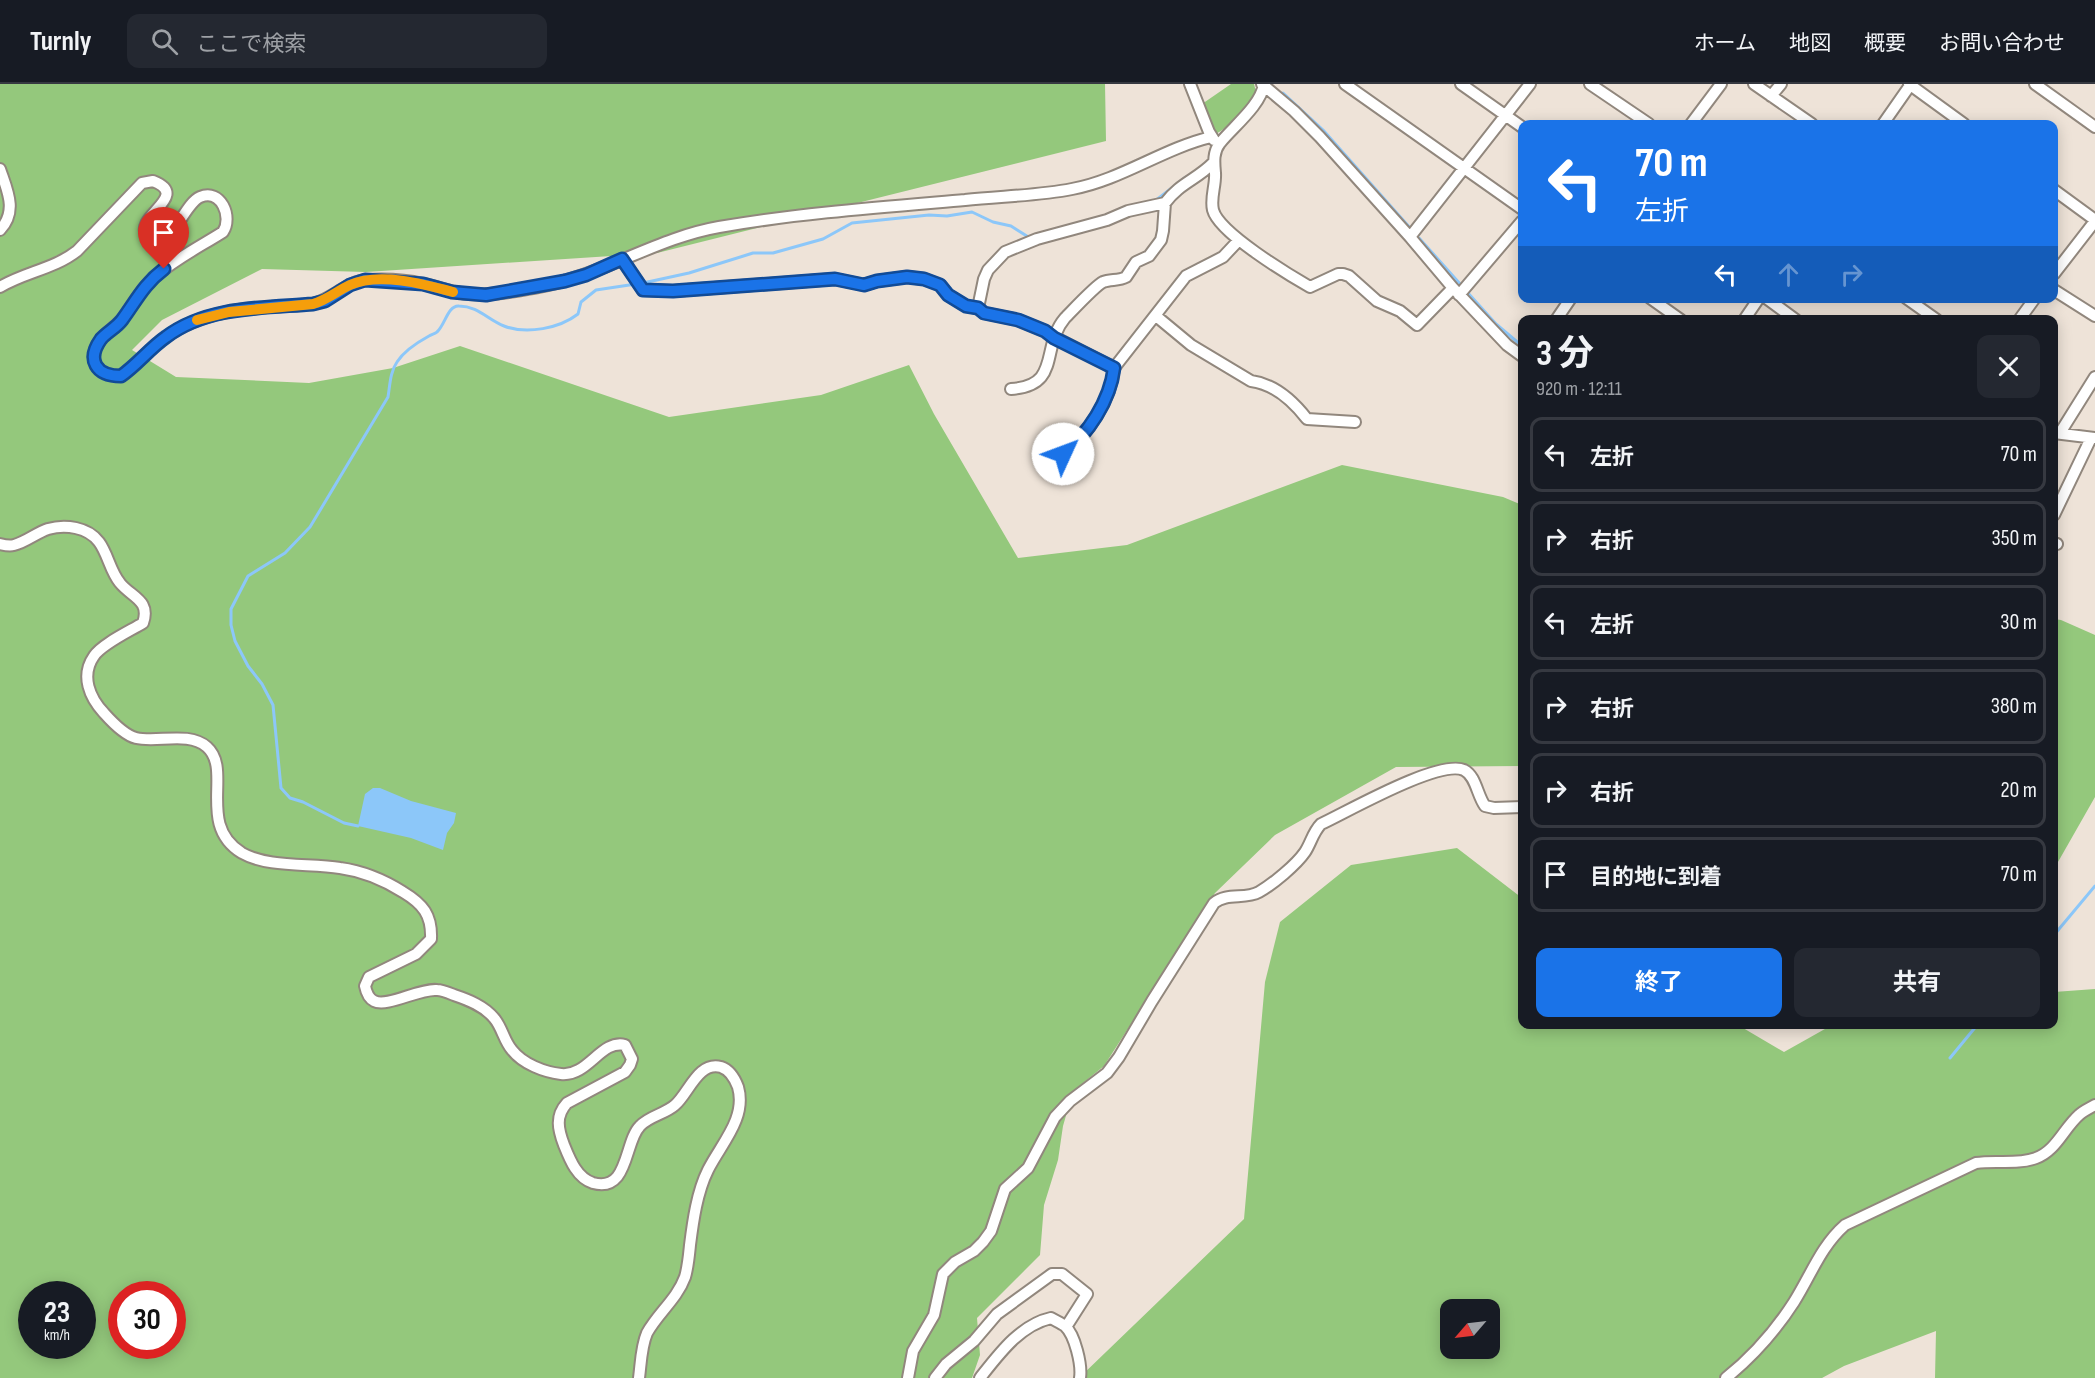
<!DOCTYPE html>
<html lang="ja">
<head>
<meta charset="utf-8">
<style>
	body { margin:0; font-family:"Sofia Sans Condensed","Noto Sans JP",sans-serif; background:#242831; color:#f1f3f6; height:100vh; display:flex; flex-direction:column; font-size:22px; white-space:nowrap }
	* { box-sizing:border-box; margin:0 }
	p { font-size:20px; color:#9ea1a6 }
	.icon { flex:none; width:33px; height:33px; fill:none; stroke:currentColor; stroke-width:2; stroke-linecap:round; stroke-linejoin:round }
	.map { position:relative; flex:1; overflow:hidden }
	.details { position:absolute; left:1518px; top:231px; width:540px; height:714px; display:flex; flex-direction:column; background:#171b24; border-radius:12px; box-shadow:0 3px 15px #0003 }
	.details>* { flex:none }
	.top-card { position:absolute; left:1518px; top:36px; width:540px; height:183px; border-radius:12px; box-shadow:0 3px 15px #0003; background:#1a73e8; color:#fff; overflow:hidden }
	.needle { width:39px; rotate:242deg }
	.fabs { position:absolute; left:1440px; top:1215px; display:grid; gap:12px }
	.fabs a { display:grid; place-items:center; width:60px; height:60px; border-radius:12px; background:#171b24; box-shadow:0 3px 15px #0003; font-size:30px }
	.speed { position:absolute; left:18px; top:1197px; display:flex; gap:12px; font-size:30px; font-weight:700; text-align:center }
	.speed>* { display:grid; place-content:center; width:78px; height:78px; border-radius:50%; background:#171b24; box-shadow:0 3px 15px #0003; line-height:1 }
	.speed small { font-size:15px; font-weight:400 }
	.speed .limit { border:9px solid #d22; background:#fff; color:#111 }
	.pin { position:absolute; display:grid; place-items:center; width:51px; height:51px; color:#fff; margin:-62px -26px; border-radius:50% 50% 50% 0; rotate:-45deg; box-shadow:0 0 6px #0007 }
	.pin .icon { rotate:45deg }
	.me { position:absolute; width:66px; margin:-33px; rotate:47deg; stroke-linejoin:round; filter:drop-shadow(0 0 4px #0008) }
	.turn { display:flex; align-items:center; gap:21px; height:126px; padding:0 18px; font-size:27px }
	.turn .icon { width:78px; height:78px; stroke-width:2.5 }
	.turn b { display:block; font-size:42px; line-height:51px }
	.lanes { display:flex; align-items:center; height:57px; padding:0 18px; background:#0003; justify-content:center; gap:30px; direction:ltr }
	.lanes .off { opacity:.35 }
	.round { display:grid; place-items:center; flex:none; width:63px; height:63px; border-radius:12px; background:#242831 }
	.overview { display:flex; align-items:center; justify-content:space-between; height:102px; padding:0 18px }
	h1 { font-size:36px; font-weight:700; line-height:45px }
	.button { display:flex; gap:12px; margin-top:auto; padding:12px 18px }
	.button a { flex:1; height:69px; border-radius:12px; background:#1a73e8; color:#fff; font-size:24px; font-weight:700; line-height:69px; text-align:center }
	.button a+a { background:#242831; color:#f1f3f6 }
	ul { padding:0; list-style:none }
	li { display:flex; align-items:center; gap:18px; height:75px; margin:0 12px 9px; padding:0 6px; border:3px solid #363941; border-radius:12px }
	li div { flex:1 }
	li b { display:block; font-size:22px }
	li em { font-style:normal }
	header { display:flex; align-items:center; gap:36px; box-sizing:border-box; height:84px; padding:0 30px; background:#171b24; border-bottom:2px solid #363941 }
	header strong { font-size:28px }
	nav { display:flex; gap:33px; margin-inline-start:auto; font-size:21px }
	.search { width:420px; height:54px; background:#242831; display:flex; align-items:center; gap:15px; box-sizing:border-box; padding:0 21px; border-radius:12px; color:#9ea1a6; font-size:22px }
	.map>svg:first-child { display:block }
</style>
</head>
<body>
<header>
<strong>Turnly</strong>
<div class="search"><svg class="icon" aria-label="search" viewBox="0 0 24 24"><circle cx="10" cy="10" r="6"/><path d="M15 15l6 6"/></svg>ここで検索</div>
<nav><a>ホーム</a><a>地図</a><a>概要</a><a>お問い合わせ</a></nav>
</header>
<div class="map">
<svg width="2095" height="1294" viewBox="0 0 2095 1294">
	<rect width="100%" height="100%" fill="#eee3d8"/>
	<!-- green -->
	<path fill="#94c87c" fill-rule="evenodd" d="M0,0H1105L1106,57L657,169L366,188L262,185L162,236L132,266L176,293L309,299L393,284L460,262L669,333L821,311L909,281L934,330L1018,474L1127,461L1342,381L1503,413L1522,421V682L1396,683L1275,751L1215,809L1104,982L1073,1007L1063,1042L1058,1076L1044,1121L1040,1171L977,1234L980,1271L972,1294H0ZM32,1210H82V1262H32ZM122,1210H172V1262H122Z
		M1231,0H1254L1256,8C1245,25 1233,41 1214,51L1202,20Z
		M2054,535L2061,536L2095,551V713L2054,785Z
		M1457,764L1522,814V940L1738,941L1784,968L1832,941L2054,940V908L2095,905V1294H1935L1936,1247L1844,1282L1822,1294H1079L1244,1135L1265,898L1280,838L1351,781ZM1450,1226H1490V1264H1450Z"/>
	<!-- water -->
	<path fill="#8cc7f9" d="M373,704H380L411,717L456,729L454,739L447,749L443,766L411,754L358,742L365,710Z"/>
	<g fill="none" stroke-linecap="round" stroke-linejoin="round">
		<!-- stream -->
		<path stroke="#8cc7f9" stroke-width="3" d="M1283,9L1323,46L1411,145
			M1155,117L1186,93
			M1419,154L1461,201
			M643,199L689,189L753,169H773L823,155L852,139L929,131L947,132L972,128L993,138L1011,142L1030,154
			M1468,209L1496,240L1522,262
			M358,742L344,739L303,718L290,714L281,704L273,621L262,600L248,582L235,557L231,541V525L248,492L285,469L310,443L388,313C390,301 390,288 397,278C404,267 418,258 429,252C432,250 435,250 437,248C445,241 448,221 459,222C478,222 488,236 504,242C527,251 560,244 578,230L581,218L596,206L636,200
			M2054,851L2095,802
			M1950,974L1978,940"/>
		<!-- minor casing -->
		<g stroke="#91877d" stroke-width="14">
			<path id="minor" d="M1190,0L1209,48L1214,56
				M1262,0L1294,27L1320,53L1410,153L1453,204L1507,261L1522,272
				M1264,0C1261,21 1234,42 1220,59C1213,68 1214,78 1215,89C1216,101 1210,114 1213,126C1219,149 1289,191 1310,203L1338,190H1343L1349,192L1377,217L1400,227L1417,241L1453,204
				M1345,0L1522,125
				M1461,0L1522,43
				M1590,0L1649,40
				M1754,0L1812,40
				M1909,0L1964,40
				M2035,0L2095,43
				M1771,12L1781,0
				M1691,40L1721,0
				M1883,40L1911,0
				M0,85C7,106 18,127 0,146
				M2054,106L2095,136
				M1410,153L1530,0
				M622,175L643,206L673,207L835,195L864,201L877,197L907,193L924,195L940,201L948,211L966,222L978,224L984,229L1018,236L1045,247L1054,253L1114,284
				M2054,190L2095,137
				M0,203C25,188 54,185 77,167L142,99L153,97C192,112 133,132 147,152C149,154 152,156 154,157C174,160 184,120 200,113C221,104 233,133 223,148C201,162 177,174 157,191C142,203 134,219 123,234C117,242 109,246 103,253C85,273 95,292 121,292C137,281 150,264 166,253C207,222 264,224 313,220C332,215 348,197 367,196C385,195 406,196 423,200C439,203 453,209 469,210C492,212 515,207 538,203C602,192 656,154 719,143C800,129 883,123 965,116C1000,112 1037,112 1072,105C1121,96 1162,65 1211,53
				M2054,206L2095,232
				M1459,211L1522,137
				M1650,214L1681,236
				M1766,214L1796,236
				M1906,214L1937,236
				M978,224L984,195L988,186L1005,168L1037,155L1107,136L1128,127L1165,119C1180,99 1196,96 1213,79
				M1156,232L1191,261L1251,297C1275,300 1293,317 1307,335L1355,338
				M1556,236L1571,214
				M1744,236L1759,214
				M2019,236L2035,214
				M1011,305C1062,302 1040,263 1065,234C1072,227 1095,202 1103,198C1110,195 1119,197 1126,193L1136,178L1149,172L1161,156L1163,147L1165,119
				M2054,349L2095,354
				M2060,349L2095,293
				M1063,370C1088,350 1111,316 1114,284L1186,192L1223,173L1239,156
				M2054,431L2091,354
				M2054,459L2057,460
				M0,460C4,461 10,462 14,461C26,458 36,449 48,445C65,440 88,443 99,458C108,470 110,487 120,499C131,513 151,516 143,539C130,547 102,560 94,572C80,592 90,614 104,629C112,638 124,651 136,654C157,659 189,647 207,663C233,686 196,741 242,769C268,784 310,779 340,784C362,787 384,796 403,808C423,820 432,831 431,855L416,870L369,893L365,902C366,907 368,914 374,917C387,924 420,904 437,906C442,906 449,909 454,911C469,916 484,922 494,934C502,943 504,957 512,966C523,980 544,988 561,990C588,993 601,955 625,961L632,975L630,981L625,988L567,1019C555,1032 558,1045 564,1061C570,1076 577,1094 593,1099C629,1109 624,1058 640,1042C649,1032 665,1030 675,1021C689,1009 698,977 721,983C730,986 735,995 738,1003C747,1034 721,1060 708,1086C697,1108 693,1137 690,1161C689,1171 688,1183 685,1193C677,1215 658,1229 647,1249C641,1263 641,1279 639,1294
				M908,1294L913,1267L934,1231L943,1190L955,1178L974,1167L983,1158L991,1147L1005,1105L1028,1084L1055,1033L1070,1017L1107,989L1119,973L1152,917L1214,819C1227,808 1245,816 1259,808C1273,800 1296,781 1305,768C1311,759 1313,748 1321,740C1347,728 1439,675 1464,686C1476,692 1477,711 1485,722L1494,724L1522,723
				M935,1294L946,1280L974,1257L997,1230L1052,1190H1062L1087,1210L1066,1243
				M980,1294C999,1270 1020,1241 1051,1234C1056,1237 1061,1239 1065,1242C1075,1251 1082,1281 1080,1294
				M1726,1294C1752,1273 1776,1246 1794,1218C1811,1191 1821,1162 1845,1141L1976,1079C1996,1076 2017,1081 2036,1074C2056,1067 2064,1044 2079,1031C2083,1027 2090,1024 2095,1021"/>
		</g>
		<!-- minor -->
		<use href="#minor" stroke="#fff" stroke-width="10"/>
	</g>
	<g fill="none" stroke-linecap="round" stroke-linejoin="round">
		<!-- route casing -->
		<g stroke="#114b97" stroke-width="15">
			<path id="route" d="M164,185C144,200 136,217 122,236C116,244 107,248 101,255C86,276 96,292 121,292C137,281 150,264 166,253C207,222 264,224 313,220L325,217L350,201L365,196L423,200L452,208L486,211L565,197L586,191L622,175L643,206L673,207L835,195L864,201L877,197L907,193L924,195L940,201L948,211L966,222L978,224L984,229L1018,236L1045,247L1054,254L1114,284C1110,317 1088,350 1063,370"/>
		</g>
		<!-- route -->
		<use href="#route" stroke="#1a73e8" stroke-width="10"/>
		<!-- slow -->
		<path stroke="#f59e0b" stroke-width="10" d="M197,236L229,228L313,220C327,216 337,207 350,201C379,188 424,200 453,208"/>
	</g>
</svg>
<div class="fabs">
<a><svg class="needle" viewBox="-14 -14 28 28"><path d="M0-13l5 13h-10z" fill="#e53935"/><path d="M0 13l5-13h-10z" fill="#9ea1a6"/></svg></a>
</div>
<div class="speed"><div>23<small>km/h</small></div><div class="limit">30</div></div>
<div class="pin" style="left:164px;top:185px;background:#d93025"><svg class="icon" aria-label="arrive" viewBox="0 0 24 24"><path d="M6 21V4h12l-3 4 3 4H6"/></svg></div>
<svg class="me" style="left:1063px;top:370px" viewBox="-20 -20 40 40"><circle r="19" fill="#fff"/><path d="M0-13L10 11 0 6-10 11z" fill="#1a73e8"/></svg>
<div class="top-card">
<div class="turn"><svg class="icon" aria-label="left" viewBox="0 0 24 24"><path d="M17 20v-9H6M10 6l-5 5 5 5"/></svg><div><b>70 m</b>左折</div></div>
<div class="lanes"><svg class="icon" aria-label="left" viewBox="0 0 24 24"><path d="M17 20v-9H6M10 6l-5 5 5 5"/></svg><svg class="icon off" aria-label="ahead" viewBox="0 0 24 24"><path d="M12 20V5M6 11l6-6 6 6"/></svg><svg class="icon off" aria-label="right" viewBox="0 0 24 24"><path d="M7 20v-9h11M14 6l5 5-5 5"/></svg></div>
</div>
<section class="details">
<div class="overview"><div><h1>3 分</h1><p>920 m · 12:11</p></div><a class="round"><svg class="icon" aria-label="close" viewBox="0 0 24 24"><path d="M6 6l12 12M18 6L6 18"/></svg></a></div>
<ul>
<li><svg class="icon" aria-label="left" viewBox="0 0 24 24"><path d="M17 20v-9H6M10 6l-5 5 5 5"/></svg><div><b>左折</b></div><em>70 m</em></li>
<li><svg class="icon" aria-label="right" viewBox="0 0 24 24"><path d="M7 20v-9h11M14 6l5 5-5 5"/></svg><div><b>右折</b></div><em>350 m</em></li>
<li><svg class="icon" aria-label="left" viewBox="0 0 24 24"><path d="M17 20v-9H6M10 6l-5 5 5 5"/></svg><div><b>左折</b></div><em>30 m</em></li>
<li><svg class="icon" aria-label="right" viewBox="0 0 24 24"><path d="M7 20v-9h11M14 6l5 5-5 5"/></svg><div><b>右折</b></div><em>380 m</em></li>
<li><svg class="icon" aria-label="right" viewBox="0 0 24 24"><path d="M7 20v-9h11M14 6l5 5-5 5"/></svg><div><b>右折</b></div><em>20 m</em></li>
<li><svg class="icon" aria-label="arrive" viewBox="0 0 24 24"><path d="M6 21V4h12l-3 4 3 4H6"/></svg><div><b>目的地に到着</b></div><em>70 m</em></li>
</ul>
<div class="button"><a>終了</a><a>共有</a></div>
</section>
</div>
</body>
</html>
